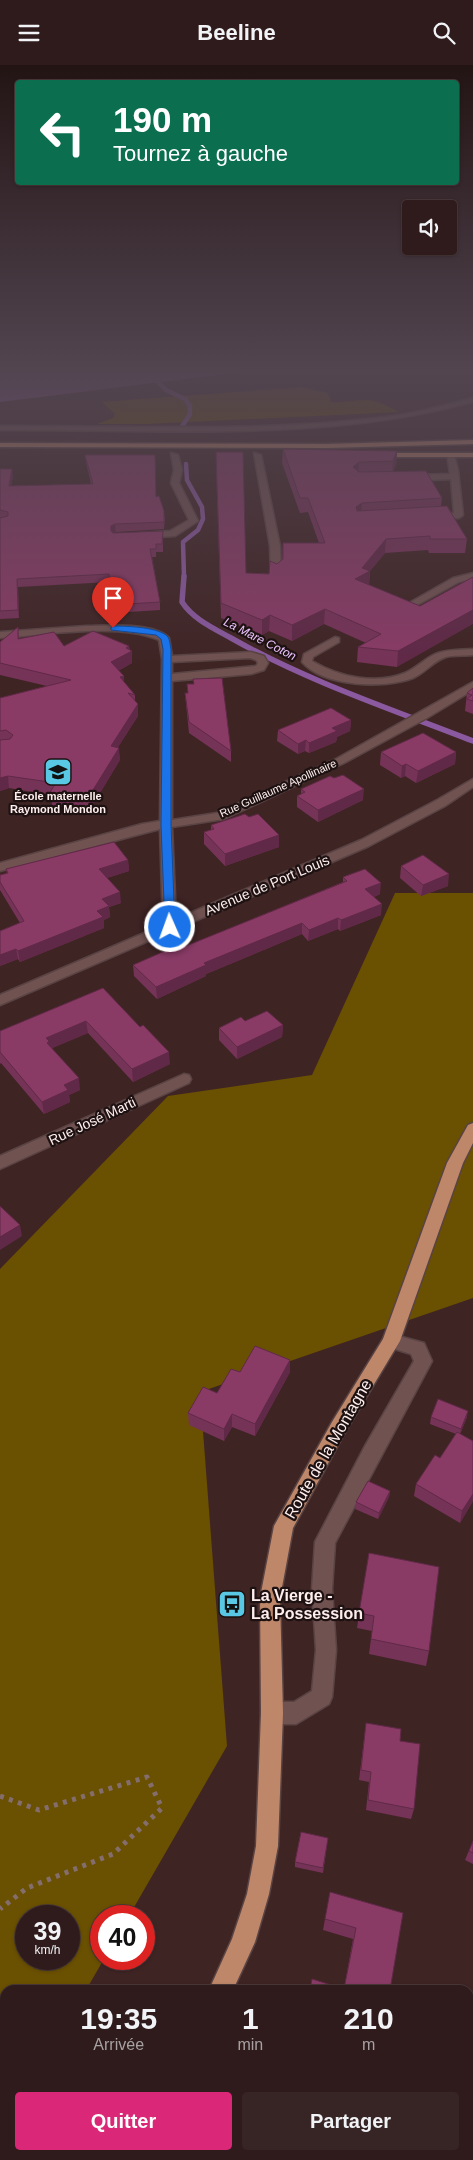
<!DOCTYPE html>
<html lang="fr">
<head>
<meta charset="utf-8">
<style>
	body { margin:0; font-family:Helvetica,sans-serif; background:#372424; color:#f1f3f6; height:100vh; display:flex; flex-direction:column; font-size:19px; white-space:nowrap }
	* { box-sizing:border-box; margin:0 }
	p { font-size:16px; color:#a7a1a3 }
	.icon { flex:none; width:28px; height:28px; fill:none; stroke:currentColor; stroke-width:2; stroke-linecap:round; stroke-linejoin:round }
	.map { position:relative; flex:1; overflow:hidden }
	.panel { position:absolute; left:0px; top:1920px; width:474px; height:175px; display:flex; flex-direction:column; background:#2f1b1b; border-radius:15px 15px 0 0; box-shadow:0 1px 4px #0004,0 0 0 1px #4a393a }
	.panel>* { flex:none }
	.banner { position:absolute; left:15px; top:15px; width:444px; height:105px; border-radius:5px; box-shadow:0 1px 4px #0004,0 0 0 1px #4a393a; background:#0b6e4f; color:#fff; overflow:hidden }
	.fabs { position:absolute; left:402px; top:135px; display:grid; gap:10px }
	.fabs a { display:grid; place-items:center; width:55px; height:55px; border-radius:5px; background:#2f1b1b; box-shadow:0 1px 4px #0004,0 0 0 1px #4a393a; font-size:25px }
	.speed { position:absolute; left:15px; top:1840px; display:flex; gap:10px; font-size:25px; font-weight:700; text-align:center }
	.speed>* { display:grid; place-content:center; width:65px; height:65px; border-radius:50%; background:#2f1b1b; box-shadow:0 1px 4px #0004,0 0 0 1px #4a393a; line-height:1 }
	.speed small { font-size:12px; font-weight:400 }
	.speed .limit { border:8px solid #d22; background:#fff; color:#111 }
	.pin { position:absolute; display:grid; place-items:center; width:42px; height:42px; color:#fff; margin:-51px -21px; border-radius:50% 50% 50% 0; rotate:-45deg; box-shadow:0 0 5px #0007 }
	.pin .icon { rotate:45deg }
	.me { position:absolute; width:55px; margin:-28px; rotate:358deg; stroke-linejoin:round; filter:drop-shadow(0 0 4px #0008) }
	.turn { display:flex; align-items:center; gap:18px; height:105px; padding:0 15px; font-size:22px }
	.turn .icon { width:65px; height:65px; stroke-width:2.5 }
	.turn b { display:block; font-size:35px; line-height:42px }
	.eta { display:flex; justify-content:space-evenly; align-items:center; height:85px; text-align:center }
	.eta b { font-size:30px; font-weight:700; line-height:35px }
	.button { display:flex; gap:10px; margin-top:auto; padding:10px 15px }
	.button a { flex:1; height:58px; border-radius:5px; background:#db2777; color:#fff; font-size:20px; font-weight:700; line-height:58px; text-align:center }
	.button a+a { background:#372424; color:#f1f3f6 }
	header { display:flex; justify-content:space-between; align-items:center; height:65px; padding:0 15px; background:#2f1b1b; font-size:22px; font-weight:700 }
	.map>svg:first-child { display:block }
</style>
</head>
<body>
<header><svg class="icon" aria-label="menu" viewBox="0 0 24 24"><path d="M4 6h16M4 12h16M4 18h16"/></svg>Beeline<svg class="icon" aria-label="search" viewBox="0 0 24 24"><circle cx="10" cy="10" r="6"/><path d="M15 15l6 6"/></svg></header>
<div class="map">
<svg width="473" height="2095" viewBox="0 0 473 2095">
	<rect width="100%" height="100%" fill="#3f2424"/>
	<!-- green -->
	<path fill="#6a5001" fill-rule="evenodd" d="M302,322L328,328L331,337C343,338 356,335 368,335C379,336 389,342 399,347L147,359H97L113,353L115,349L102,337Z
		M395,828H473V1233L200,1327L227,1681L129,1851H101V1894H104L86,1925H5V2065L0,2073V1204L168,1031L312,1010ZM26,1851H69V1894H26Z"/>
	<!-- water -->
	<path fill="#8a599f" d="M0,306H249L0,337Z"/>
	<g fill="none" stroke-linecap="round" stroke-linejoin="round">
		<!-- stream-far1 -->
		<path stroke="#8a599f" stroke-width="4.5" d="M158,317L166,325L185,334L190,341V349L181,363
			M184,512L183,477L198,465L203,454L202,442L187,415L186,399"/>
		<!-- stream -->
		<path stroke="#8a599f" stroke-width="5.5" d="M184,511L182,537C193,554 213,563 231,573C307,616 391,644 473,676"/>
		<!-- minor casing -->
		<g stroke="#594343" stroke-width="3">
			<path id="minor" d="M473,333V337C324,378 154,364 0,365V361C135,360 273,369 406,349C429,345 451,338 473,333Z
				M171,388L178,390L182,405L179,418L198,456L175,471L140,473V469L143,468L170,466L189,455L171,418L174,405Z
				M254,388L261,390L280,481L281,509L276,512L271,509L270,481Z
				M447,388L454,390L458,405L463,450L459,453L429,454L428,452L432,449L454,448L451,414L410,416L406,413L410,410L450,409Z
				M473,508V514L459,517L410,544L407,545L402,542L453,513Z
				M86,561C108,561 153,557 169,573L172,591L251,587L264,591L268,598L264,605L251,609L172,616V755L217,748L336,694L473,617V625L427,653L344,698L224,754L172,762L176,854L361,775L437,735L473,714V722L445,741L369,781L0,940V930L163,860L160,764L0,806V798L142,759L160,756L162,594L159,575C118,557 45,570 0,573V567ZM250,593L256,595L258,598L256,601L172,609V597Z
				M335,572L339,573V577L313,592L312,596C339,612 376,620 405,608C417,603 426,592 438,588C450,584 461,585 473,584V590C464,591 454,590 446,592C433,596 425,608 413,613C384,624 324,622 302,597L304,589Z
				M184,1009L189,1010L191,1014L189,1018L0,1104V1091Z
				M391,1269L424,1278L432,1296L335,1478L332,1524L336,1585L332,1632L329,1639L296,1659H272L265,1655L261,1648L265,1641L272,1637H294L312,1626L316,1585L312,1524L315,1477L365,1381L414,1296L411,1289L385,1281L382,1276L385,1271Z
				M473,1990V2020L469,2021V1991Z
				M414,2090H441L439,2095H412Z"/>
		</g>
		<!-- major casing -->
		<g stroke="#594343" stroke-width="3">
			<path id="major" d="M473,375V379L326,383L0,382V378L326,379Z
				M383,388H473V392H383Z
				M473,1058V1078L463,1098L400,1276L344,1369L293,1463L280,1533L283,1648L278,1781L269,1829L255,1877L233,1925H209L232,1874L247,1829L256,1781L261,1648L260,1533L274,1461L332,1357L383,1274L447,1098L468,1060Z
				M105,2090H132L130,2095H103Z"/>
		</g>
		<!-- path -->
		<path stroke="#846d6d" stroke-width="5" stroke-dasharray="4 5.5" stroke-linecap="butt" d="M0,1731L39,1745L147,1712L162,1743L113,1789L27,1823L0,1844"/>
		<!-- minor -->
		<use href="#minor" fill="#705251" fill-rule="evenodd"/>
		<!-- major -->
		<use href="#major" fill="#be876a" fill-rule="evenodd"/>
	</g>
	<!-- wall -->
	<path fill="#763358" d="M283,384L397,386L396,400L393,406L442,433L441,441L467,474L465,488H429L428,485L385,488L370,506L369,520L420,541L397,602L357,597L358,582L366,578L324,559L292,576L269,566L262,570L221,553L216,400L246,508L269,509L277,499L282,495L283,478H319L308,447L300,448L282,398Z
		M85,390L156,432L165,453L164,464L116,467L113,468L163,474V487H156V492H152L160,537V545L113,548L110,517L18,522L19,553L0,554V453H1H0V404L13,411L11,421L91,419L86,397Z
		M18,562L19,574L64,581H129L132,598L118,606L124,611V617L135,630V636L138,651L118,682L120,695L89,746L52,740L51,730L9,723L0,726V633L47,621L0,610V577Z
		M187,619L231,686V697L189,668L186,639L185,628H188Z
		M473,623V649L465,646L467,628Z
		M351,655L350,666L337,672L336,677L309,688L305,686L298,689L277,676L278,665Z
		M381,687H456L455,699L416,718L405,711L401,713L380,700Z
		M301,724L363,735L318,757L297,742V731L301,729Z
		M211,760L279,770V782L225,801L204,779V767L211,765Z
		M128,795L129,806L107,813L121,838L109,842L110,852L104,855V863L20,897L18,894L0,901L20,858L0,825V810L7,809L6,804Z
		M401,801L448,821L421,831L400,813Z
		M343,812L380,829L374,832L381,850L340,866L338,864L308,876L302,869L206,909V911L157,934L134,911L133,900L186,881L343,817Z
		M103,923L140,962L170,999L133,1017L88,968L52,983L80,1025L69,1030L70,1037L44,1049L1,998L0,999V966Z
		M245,956L283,960L282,972L237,994L219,975V963Z
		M290,1295V1307L255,1371L232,1362L224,1376L189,1360L188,1348L217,1328L240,1307Z
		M431,1352H467L460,1369L473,1436L460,1458L414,1431L416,1419L440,1393L456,1369L430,1359Z
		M390,1426L389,1432L378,1454L355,1444L356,1437Z
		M369,1488L429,1586L426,1601L369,1589L372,1566L357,1563Z
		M366,1658L400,1676L414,1744L411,1754L366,1745L369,1717L359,1715Z
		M328,1773L323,1808L295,1802V1797Z
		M473,1776V1799L465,1795Z
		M403,1848L344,1924L353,1874L323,1865L325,1854Z"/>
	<!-- shaded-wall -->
	<path fill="#602947" d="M397,386L396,400L392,410L393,396Z
		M359,397L358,411L353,402Z
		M12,404L13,411L10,428L9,421Z
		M362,438L361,452L356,442Z
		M115,459L116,467L111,469V461Z
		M386,474L385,488L369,507L370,506L369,521L355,514L362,503Z
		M17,514L18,522L19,553L18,545Z
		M325,544L324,559L292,576V560Z
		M473,545V559L397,602L398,586Z
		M270,550L269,566L262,570V555Z
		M129,581V587L132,586V598L112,609L111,597L126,583Z
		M124,611V623L120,612Z
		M138,639V651L111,693V681Z
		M351,655L350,666L337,672L336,677L309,688V678L332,663Z
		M306,675L305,686L298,689V679Z
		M119,683L120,695L89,746L88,733Z
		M456,687L455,699L416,718L418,706Z
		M406,699L405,711L401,713L402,701Z
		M8,711L9,723L0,726V713Z
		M364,724L363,735L318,757V745Z
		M279,770V782L225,801V789Z
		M128,795L129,806L100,815L99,804Z
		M449,809L448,821L421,831L423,820Z
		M381,818L380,829L364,836L365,824Z
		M120,827L121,838L109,842L110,852L104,855V863L20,897L18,886L102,834Z
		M382,839L381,850L340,866L341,855Z
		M338,853V864L308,876L309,865Z
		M302,858V869L206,909V911L157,934L156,922L204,898Z
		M16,884L18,894L0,901V890Z
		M86,956L88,968L50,984L48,990L46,973Z
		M283,960L282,972L237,994V982Z
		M169,987L170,999L133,1017L132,1004Z
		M79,1013L80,1025L69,1030L70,1037L44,1049L42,1037L64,1020Z
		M20,1160L22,1171L0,1185V1172Z
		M290,1295V1307L255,1371V1359Z
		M468,1346L467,1352L460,1370L461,1364Z
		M232,1349V1362L224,1376V1364Z
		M390,1426L389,1432L378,1454L379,1448Z
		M473,1429V1436L460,1458L462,1446Z"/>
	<!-- building -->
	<path fill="#893b66" stroke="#602947" d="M283,384L397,386L393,396L359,397L353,402L359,407L426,406L442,433L362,438L356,442L357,446L447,441L467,474H430V471L386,474L362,503L370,506L355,514L420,541L473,512V545L398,586L358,582L381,569L325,544L292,560L270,550L262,555L221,538L216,387H243L246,508L269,509L270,496L277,499L283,494V478H325L308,433H300Z
		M85,390H155L156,432L159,431L164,446V457L115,459L111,461V466L113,468L163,466L162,479H156V484H150L160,537L112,540L109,509L17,514L18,545L0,546V453L8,451V447L0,445V404H12L9,421L93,419Z
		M18,562V574L54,567L64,581L93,566L129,581L126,583L132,586L111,597L124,611L120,612L135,630L128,628L138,639L111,681L119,683L88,733L50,727L56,718L8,711L0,713V675L10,674L13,670L6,665L0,666V633L71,615L0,598V577Z
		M222,613L231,686L189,657L185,628H188L187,619H194L193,614Z
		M473,623V636L467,634L472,630L467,628Z
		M331,643L351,655L332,663L337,666L309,678L306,675L298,679L278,665Z
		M423,668L456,687L418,706L406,699L402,701L381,687Z
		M343,710L364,724L318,745L297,731L305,727L301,724L330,711L334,713Z
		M245,749L249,752L258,749L279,770L225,789L204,767L214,764L211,760Z
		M114,777L128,795L99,804L120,827L102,834L109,841L97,846L103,852L18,886L16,884L0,890V866L24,856L0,817V810L8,808L6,804Z
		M423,790L449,809L423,820L401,801Z
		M365,804L381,818L365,824L382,839L341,855L338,853L309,865L302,858L204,898L206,900L156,922L133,900L183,878L186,881L347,816L343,812Z
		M103,923L140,962L143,960L169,987L132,1004L86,956L46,973L49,976L47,978L79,1013L64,1020L68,1025L42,1037L0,987V966Z
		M267,946L283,960L237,982L219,963L241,952L245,956Z
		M0,1141L20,1160L0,1172Z
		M255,1281L290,1295L255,1359L232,1349L224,1364L188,1348L203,1322L217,1328L231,1304L240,1307Z
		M438,1334L468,1346L461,1364L431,1352Z
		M457,1367L473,1376V1429L462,1446L416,1419L435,1390L440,1393Z
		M368,1416L390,1426L379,1448L356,1437Z
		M369,1488L439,1502L429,1586L371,1574L374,1551L359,1548Z
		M366,1658L401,1664L400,1676L420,1679L414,1744L368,1735L371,1707L361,1705Z
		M301,1767L328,1773L323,1803L295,1797Z
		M473,1776V1788L469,1786Z
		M330,1827L403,1848L390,1925H310L312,1914L344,1924L356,1863L325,1854Z"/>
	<!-- sky -->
	<linearGradient id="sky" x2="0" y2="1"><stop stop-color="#231414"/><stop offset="0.51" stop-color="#524550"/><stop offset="1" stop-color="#524550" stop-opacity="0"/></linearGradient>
	<rect width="473" height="599" fill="url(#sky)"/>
	<!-- route -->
	<path fill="#1a73e8" stroke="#114b97" d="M113,561C126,561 160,562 168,572C170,575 170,580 171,584V760L175,862L170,865L165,862L161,760L163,584L161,574L156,570L111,565V562Z"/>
	<!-- icons -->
	<defs>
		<g id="school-square" transform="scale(1.4375)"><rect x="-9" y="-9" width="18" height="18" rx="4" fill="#59c8e4" stroke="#1d1111"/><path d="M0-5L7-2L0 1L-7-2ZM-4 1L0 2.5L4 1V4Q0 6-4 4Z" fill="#111"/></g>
		<g id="bus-square" transform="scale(1.4375)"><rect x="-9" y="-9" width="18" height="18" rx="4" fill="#59c8e4" stroke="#1d1111"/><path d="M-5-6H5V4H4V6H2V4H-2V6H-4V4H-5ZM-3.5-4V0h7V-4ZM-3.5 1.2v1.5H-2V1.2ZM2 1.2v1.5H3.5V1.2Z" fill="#111"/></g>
	</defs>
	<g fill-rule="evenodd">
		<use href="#school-square" x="58" y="707"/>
		<use href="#bus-square" x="232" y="1539"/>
	</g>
	<g text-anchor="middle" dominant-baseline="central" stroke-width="4.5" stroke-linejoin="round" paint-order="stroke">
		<!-- far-street labels -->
		<g font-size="11" fill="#feefee" stroke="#1d1111">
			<text transform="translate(278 723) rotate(-24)">Rue Guillaume Apollinaire</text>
		</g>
		<!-- far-poi labels -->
		<g font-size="11" font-weight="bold" fill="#feefee" stroke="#1d1111">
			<text x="58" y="731">École maternelle<tspan x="58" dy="13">Raymond Mondon</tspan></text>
		</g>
		<!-- far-water labels -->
		<g font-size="12" font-style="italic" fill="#ebc3fd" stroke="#1d1111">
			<text transform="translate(260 574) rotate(27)">La Mare Coton</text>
		</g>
		<!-- street labels -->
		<g font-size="14" fill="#feefee" stroke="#1d1111">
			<text transform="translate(267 820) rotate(-23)">Avenue de Port Louis</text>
			<text transform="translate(92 1056) rotate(-25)">Rue José Marti</text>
		</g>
		<!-- near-street labels -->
		<g font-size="16" fill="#feefee" stroke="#1d1111">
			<text transform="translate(328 1384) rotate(-60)">Route de la Montagne</text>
		</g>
		<!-- near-poi labels -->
		<g font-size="16" font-weight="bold" fill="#feefee" stroke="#1d1111" text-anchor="start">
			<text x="251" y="1530">La Vierge -<tspan x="251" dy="18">La Possession</tspan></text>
		</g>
	</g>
</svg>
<div class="fabs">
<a><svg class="icon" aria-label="sound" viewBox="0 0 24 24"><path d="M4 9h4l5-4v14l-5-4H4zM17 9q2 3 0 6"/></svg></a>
</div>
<div class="speed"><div>39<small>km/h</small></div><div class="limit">40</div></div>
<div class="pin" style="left:113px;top:563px;background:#d93025"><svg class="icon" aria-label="arrive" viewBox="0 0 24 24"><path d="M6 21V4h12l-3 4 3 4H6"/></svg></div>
<svg class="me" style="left:170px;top:862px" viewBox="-20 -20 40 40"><circle r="17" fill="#1a73e8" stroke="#fff" stroke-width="3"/><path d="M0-11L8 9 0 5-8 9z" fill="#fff"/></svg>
<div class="banner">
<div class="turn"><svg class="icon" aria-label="left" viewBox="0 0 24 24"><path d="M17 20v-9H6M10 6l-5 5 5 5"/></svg><div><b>190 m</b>Tournez à gauche</div></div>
</div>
<section class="panel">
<div class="eta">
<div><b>19:35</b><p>Arrivée</p></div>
<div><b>1</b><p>min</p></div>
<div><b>210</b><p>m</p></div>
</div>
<div class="button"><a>Quitter</a><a>Partager</a></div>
</section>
</div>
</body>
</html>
